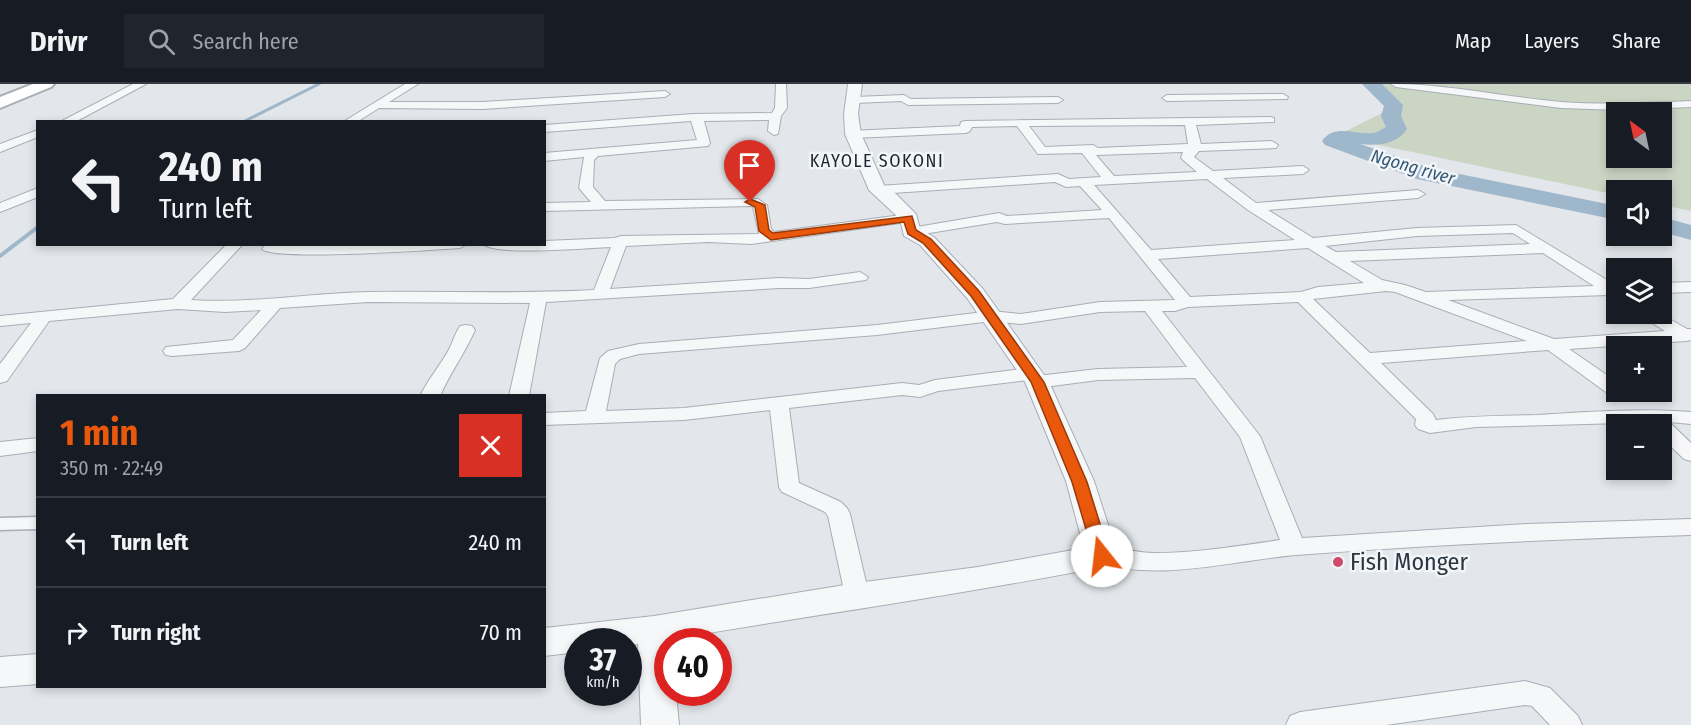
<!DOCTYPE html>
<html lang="en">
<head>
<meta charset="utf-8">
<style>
	body { margin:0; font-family:"Fira Sans Condensed",sans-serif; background:#20242c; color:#f1f3f6; height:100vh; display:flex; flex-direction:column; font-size:22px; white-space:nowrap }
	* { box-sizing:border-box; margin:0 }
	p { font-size:20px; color:#9ea1a6 }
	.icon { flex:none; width:33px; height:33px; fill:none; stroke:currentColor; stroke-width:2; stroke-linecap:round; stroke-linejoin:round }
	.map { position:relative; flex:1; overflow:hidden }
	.sheet { position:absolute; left:36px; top:310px; width:510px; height:294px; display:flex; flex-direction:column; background:#171b24; border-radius:0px; box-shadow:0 3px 9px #0003 }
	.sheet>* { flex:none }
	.banner { position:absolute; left:36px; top:36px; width:510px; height:126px; border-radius:0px; box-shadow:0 3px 9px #0003; background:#171b24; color:#f1f3f6; overflow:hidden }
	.needle { width:39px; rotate:327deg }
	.fabs { position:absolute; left:1606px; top:18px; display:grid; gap:12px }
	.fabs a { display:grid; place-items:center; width:66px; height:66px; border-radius:0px; background:#171b24; box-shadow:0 3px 9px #0003; font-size:30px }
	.speed { position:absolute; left:564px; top:544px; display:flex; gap:12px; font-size:30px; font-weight:700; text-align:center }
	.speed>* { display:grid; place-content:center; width:78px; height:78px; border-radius:50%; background:#171b24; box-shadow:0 3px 9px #0003; line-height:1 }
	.speed small { font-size:15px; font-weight:400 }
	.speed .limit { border:9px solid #d22; background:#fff; color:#111 }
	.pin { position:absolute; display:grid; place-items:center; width:51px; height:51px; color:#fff; margin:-62px -26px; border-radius:50% 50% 50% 0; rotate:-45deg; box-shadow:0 0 6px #0007 }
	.pin .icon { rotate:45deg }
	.me { position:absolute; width:66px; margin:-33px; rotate:344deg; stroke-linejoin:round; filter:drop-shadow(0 0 4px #0008) }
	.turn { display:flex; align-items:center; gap:21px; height:126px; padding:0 24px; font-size:27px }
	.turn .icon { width:78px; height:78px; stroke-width:2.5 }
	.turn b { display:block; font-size:42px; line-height:51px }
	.round { display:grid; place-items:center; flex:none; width:63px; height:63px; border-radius:0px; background:#20242c }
	.summary { display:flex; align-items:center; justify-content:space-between; height:102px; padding:0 24px }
	h1 { font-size:36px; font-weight:700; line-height:45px; color:#ea580c }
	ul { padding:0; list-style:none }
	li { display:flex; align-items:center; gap:18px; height:90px; padding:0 24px; border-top:2px solid #363941 }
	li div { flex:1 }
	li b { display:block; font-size:22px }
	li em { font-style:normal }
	header { display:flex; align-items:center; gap:36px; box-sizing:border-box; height:84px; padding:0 30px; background:#171b24; border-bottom:2px solid #363941 }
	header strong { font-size:28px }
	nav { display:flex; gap:33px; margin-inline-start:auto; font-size:21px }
	.search { width:420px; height:54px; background:#20242c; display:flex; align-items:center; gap:15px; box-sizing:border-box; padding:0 21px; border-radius:0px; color:#9ea1a6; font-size:22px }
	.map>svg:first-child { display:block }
</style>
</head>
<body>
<header>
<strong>Drivr</strong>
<div class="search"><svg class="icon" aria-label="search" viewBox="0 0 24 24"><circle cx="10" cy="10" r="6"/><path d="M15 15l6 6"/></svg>Search here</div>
<nav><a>Map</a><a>Layers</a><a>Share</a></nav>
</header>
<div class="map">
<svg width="1691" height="641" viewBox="0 0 1691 641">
	<rect width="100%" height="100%" fill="#e3e7eb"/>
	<!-- green -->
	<path fill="#cad5c4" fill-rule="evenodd" d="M1372,0H1691V127L1662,121V106H1617V111L1336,52L1390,25ZM1617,28H1662V74H1617Z"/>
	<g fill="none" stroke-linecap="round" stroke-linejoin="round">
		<!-- stream-far1 -->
		<path stroke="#9fb7ca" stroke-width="3" d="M243,38L319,0"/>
		<!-- stream -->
		<path stroke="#9fb7ca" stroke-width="4" d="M0,172L38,143"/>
		<!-- river -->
		<path fill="#9fb7ca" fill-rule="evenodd" d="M1362,0H1382L1403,21L1401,32L1407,45C1396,61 1377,62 1360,60L1430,84L1617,122V136L1417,95L1325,61L1322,57C1334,39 1356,51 1373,49C1377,49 1382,45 1386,43L1381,32L1384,22Z
			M1662,133L1691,141V156L1662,148Z"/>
		<!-- pedestrian casing -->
		<g stroke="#a8aeb5" stroke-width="3">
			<path id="pedestrian" d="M38,433V445L0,446V434Z"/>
		</g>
		<!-- minor casing -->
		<g stroke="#a8aeb5" stroke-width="2">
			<path id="minor" d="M133,0H146L75,38H60Z
				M405,0H418L389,18H483L665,7L670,10L665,13L483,25L379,24L357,38H343Z
				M776,0H786L787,24L781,32L778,50L774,51L768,47L769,36L704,37L710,59L708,62L598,72L594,76L593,103L605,117L758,115L767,121L771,145L774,148L909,130L916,134L914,137L751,160L708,158L626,162L610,205L779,194L809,195L860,188L868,193L866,196L809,204H779L546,218L529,312H509L530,219L368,218L280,224L245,264L239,267L172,272L166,271L163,267L166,263L233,256L261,226L225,228L178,225L49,237L7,297L0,299V280L31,239L0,242V232L173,215L227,160H243L191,216C251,220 310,209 369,208C444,207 519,210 594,206L611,163C589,164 495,172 483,160H544V157L615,154L621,152L759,150L753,123L751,122L544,127V119L591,118L579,104L584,73L544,77V69L697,56L691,37L544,48V41L693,30L772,29L775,24Z
				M1391,0C1448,0 1504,13 1561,18C1604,21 1648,19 1691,17V23L1622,26L1561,24L1396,3Z
				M1283,10L1288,13L1287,15L1167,17L1162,14L1167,11Z
				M904,11L911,15L1058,13L1063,16L1058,19L908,21L901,17L855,19L850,16L855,13Z
				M1270,33L1274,34V38L1196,41L1201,60L1272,57L1278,61L1276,64L1199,67L1194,73L1213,87L1303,82L1309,86L1303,90L1223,94L1256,119L1418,106L1425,110L1418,114L1268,126L1313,154L1417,144L1516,141L1617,202V214L1609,211L1448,216L1554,255L1665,247L1644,234L1642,230H1661L1687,245H1691V256L1686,257L1569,265L1617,298V308H1626L1624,311H1610L1548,266L1381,279L1433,330L1436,336C1470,332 1503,332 1538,331C1589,328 1640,324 1691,328V340L1669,338L1691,359V377L1684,375L1662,354V340H1654L1658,338L1476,343L1430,349L1418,345L1415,341L1416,335L1298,218L1188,223L1175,227H1162L1260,352L1302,454L1527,440L1691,435V451C1559,455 1428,461 1296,471C1230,477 1160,498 1094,478L1090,472L1094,466C1113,460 1134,469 1154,469C1196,469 1238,462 1280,456L1240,353L1195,294L1098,296L1037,304L1030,302L1028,298L1029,296L938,307L920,313L902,311L789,324L799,399L841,418L847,424L850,430L869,511L866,518L857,521L848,518L845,511L828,432L825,428L782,408L779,403L770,326L684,336L544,341V329L586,327L600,274L608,267L639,260L877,241L992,227L1021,230L1100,218L1175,216L1109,134L1005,140L997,138L911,152L904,148L911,144L999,129L1007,132L1102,126L1080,102L1066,103L1055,98L878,110L871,106L878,102L1058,90L1069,95L1101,93L1082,69L1038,70L1017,42L972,43L970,47L966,49L853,54L849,53V47L960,42L961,38L965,37ZM1185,41L1188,60L1098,64L1093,61L1045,63L1029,42ZM1183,68L1181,74L1197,88L1114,92L1096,71ZM1207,95L1248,126L1295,156L1151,166L1094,101ZM1513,149L1530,160L1336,168L1325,162L1417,152ZM1308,164L1364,199L1318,203L1301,208L1190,213L1158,175ZM1543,169L1594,202L1426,208L1405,201L1382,196L1350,177ZM1386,207L1395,208L1527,257L1370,269L1313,215ZM1145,227L1187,283L1098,285L1037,292L1038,290L1036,286L1029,284L935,296L919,301L902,299L684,324L606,327L615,280L620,275L639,270L877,251L992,237L1021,240L1100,228Z
				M38,46V53L0,68V60Z
				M38,104V113L0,128V119Z
				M266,160H467L460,164C434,166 273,177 262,165Z
				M1691,198V208L1662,209V199Z
				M466,241L472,242L475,246C465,269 450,289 440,312H420C428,296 438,284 447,269C452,261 454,251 460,242Z
				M38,354V367L0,372V358Z
				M1525,597L1550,604L1578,632L1582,641H1550L1532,622L1525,621L1386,641H1286L1290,632L1300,628Z"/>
		</g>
		<!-- tertiary casing -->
		<g stroke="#a8aeb5" stroke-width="2">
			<path id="tertiary" d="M848,0H862L858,30L861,50L885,103L896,110L916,130L920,145L934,153L983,205L1049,298L1094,397L1118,472L1113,480L1102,483C959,511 815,531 672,555V558H668V609H676L679,641H641L638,560L628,562V558H578V568L544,572V544L654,532L857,499L978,483L1084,464L1066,397L1025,298L967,214L920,161L904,152L900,135L869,106L845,50L844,30Z
				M38,570V600L0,603V573Z"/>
		</g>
		<!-- secondary casing -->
		<g stroke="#a8aeb5" stroke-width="4">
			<path id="secondary" d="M33,0H54L51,3L0,24V13Z"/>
		</g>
		<!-- pedestrian -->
		<use href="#pedestrian" fill="#f6f7f9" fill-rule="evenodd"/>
		<!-- minor -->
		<use href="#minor" fill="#f6f7f9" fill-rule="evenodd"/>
		<!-- tertiary -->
		<use href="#tertiary" fill="#f6f7f9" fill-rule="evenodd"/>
		<!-- secondary -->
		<use href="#secondary" fill="#fff" fill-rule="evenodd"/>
	</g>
	<!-- route -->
	<path fill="#ea580c" stroke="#983908" stroke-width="1.5" d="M750,115L765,121L769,146L773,149L912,132L916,146L931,155L979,207L1044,298L1087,398L1110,472L1108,477H1096L1094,472L1072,398L1031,298L971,212L923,159L908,150L904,138L771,156L759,147L755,123L745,118Z"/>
	<!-- markers -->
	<circle fill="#cd4b69" stroke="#f3f6f8" stroke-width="2" cx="1338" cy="478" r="6"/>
	<g text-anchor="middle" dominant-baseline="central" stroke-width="5" stroke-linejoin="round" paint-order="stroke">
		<!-- far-neighbourhood labels -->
		<g font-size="18" letter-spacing="1.5" fill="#1d2734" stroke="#f3f6f8">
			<text x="877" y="77">KAYOLE SOKONI</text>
		</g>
		<!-- far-water labels -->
		<g font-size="18" font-style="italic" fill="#355877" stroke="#f3f6f8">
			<text transform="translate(1413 83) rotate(16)">Ngong river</text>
		</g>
		<!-- near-poi labels -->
		<g font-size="24" fill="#2b3643" stroke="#f3f6f8" text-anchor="start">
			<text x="1350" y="478">Fish Monger</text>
		</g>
	</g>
</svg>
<div class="fabs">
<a><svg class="needle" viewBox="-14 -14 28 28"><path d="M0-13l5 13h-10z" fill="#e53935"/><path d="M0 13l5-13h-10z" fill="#9ea1a6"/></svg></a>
<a><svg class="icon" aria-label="sound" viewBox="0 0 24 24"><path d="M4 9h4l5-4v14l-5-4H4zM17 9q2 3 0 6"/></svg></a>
<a><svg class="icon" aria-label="layers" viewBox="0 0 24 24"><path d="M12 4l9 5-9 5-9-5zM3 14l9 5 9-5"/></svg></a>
<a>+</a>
<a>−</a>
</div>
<div class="speed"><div>37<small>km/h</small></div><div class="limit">40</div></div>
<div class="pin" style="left:750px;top:118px;background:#d93025"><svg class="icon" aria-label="arrive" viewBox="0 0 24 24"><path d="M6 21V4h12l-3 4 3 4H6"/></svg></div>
<svg class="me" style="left:1102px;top:472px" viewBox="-20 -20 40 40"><circle r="19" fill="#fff"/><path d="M0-13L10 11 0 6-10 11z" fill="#ea580c"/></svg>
<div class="banner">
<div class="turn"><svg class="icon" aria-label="left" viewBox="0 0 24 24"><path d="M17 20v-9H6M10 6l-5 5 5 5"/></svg><div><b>240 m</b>Turn left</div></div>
</div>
<section class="sheet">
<div class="summary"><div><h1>1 min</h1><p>350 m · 22:49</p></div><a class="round" style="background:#d93025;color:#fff"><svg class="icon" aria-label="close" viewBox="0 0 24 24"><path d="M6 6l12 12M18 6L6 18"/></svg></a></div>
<ul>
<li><svg class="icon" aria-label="left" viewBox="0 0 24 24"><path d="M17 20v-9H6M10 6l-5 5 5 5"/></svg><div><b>Turn left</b></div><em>240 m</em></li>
<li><svg class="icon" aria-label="right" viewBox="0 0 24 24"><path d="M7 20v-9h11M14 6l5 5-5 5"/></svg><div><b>Turn right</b></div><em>70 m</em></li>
</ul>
</section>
</div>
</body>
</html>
